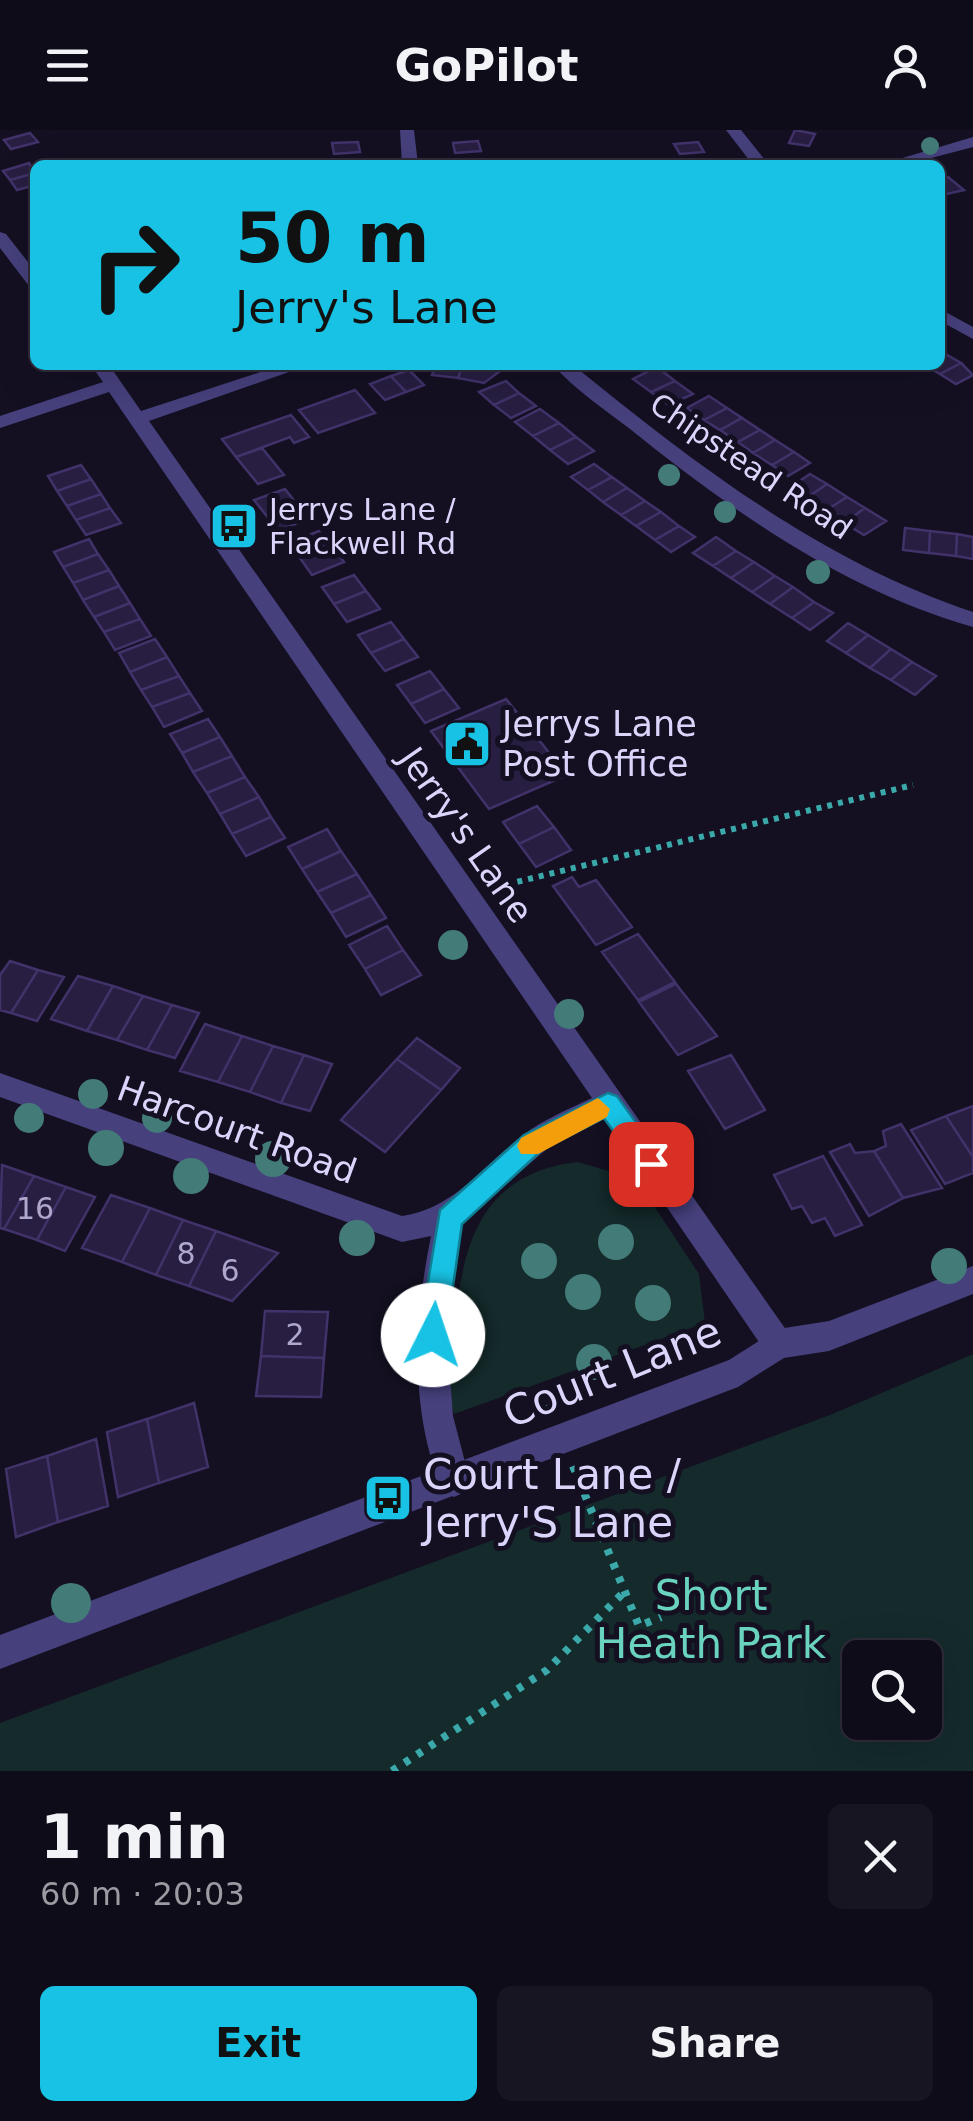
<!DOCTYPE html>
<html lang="en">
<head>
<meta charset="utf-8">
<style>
	body { margin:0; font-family:"DejaVu Sans",sans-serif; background:#181523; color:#f1f3f6; height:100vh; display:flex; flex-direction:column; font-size:38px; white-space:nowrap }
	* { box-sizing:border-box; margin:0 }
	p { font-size:32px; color:#9b9ba2 }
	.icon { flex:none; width:55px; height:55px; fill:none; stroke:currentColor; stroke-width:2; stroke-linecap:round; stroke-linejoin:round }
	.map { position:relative; height:1641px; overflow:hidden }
	.panel { display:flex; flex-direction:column; background:#0f0c1a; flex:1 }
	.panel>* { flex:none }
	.banner { position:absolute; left:30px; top:30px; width:915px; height:210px; border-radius:15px; box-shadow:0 10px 40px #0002,0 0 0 2px #2f2c39; background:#18c2e4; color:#111; overflow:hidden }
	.buttons { position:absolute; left:842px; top:1510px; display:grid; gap:20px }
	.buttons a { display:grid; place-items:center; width:100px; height:100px; border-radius:15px; background:#0f0c1a; box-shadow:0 10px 40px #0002,0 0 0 2px #2f2c39; font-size:50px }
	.pin { position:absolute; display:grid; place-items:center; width:85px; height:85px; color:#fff; margin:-42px; border-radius:20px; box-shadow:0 5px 15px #0006 }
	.me { position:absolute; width:110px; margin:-55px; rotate:4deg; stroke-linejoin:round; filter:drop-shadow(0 0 8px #0008) }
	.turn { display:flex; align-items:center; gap:35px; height:210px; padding:0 40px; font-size:45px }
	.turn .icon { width:130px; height:130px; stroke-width:2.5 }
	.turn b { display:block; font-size:70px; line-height:85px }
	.round { display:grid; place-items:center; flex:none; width:105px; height:105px; border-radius:15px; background:#181523 }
	.head { display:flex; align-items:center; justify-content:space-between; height:170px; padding:0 40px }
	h1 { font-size:60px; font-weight:700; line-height:75px }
	.action { display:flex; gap:20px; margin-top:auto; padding:20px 40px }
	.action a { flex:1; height:115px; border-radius:15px; background:#18c2e4; color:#111; font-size:40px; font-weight:700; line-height:115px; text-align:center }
	.action a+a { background:#181523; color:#f1f3f6 }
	header { display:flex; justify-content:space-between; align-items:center; height:130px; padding:0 40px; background:#0f0c1a; font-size:45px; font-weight:700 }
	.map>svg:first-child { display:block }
</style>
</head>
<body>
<header><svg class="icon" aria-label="menu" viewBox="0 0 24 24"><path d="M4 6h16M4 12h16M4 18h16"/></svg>GoPilot<svg class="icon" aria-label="person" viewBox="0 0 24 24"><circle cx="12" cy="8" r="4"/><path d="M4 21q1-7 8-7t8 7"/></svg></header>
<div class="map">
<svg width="973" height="1641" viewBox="0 0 973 1641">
	<rect width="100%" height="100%" fill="#141022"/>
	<!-- green -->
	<path fill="#142a2b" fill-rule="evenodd" d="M578,1032L612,1042L644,1061L699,1144L705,1193L454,1284L450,1271C458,1171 449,1046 578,1032Z
		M973,1224V1641H0V1593L830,1285ZM860,1528H925V1592H860Z"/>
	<!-- building -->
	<path fill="#271e41" stroke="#41326a" stroke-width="2.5" d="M795,0L815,4L809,16L789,13Z
		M30,3L38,12L11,19L4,10Z
		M478,11L481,21L455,23L453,13Z
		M358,12L360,22L334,24L332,13Z
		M698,12L704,22L680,24L674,14Z
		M29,33L35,43L10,50L3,41Z
		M35,43V55L17,60L10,50Z
		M948,47L964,60L947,64L940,59V49Z
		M942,222L961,233L940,244L925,235H940Z
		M961,233L973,245L956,254L940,244Z
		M436,235H463L458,248L432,245Z
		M463,235H496L504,238L484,253L458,248Z
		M657,237L675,251L651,262L633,249Z
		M409,240L424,255L406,262L391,246Z
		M391,246L406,262L385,270L370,254Z
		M506,251L519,263L494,275L479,262Z
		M675,251L693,264L669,275L651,262Z
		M355,260L375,283L318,303L299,280Z
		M519,263L536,276L511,288L494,275Z
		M709,266L727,278L704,290L687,278Z
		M727,278L742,288L720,300L704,290Z
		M540,279L559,293L533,306L515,292Z
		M291,285L309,307L294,313L290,307L236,327L222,309Z
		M742,288L760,300L738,312L720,300Z
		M559,293L576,307L550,320L533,306Z
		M760,300L775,310L753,323L738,312Z
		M576,307L594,321L568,334L550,320Z
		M775,310L794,322L772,335L753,323Z
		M262,318L284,345L258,354L236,327Z
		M794,322L810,333L788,346L772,335Z
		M594,334L612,347L588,360L571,347Z
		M81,335L91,349L57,361L48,346Z
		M810,344L827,354L805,369L789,358Z
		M612,347L627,358L603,372L588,360Z
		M91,349L101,364L67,376L57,361Z
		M827,354L847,367L825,381L805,369Z
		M627,358L645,371L621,385L603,372Z
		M285,359L296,373L266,385L254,370Z
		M101,364L110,378L76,390L67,376Z
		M847,367L865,378L844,393L825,381Z
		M645,371L661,382L636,396L621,385Z
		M296,373L309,389L277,401L266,385Z
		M110,378L121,393L86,405L76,390Z
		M865,378L886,391L864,405L844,393Z
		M661,382L679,396L655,410L636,396Z
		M679,396L695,407L671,422L655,410Z
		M905,398L930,401L929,423L903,420Z
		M319,401L332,416L300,428L288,413Z
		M930,401L957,404L956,426L929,423Z
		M957,404L973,407V429L956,426Z
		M716,407L736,421L713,436L693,423Z
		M89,409L98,424L63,437L54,422Z
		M332,416L344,432L312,445L300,428Z
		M736,421L754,432L731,448L713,436Z
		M98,424L109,440L73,453L63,437Z
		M754,432L775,446L752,462L731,448Z
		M109,440L119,456L83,470L73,453Z
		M354,445L366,461L334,474L322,457Z
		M775,446L793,457L770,474L752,462Z
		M119,456L130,473L94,487L83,470Z
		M793,457L814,472L792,488L770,474Z
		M366,461L380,479L347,492L334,474Z
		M814,472L833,483L810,500L792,488Z
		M130,473L140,489L104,502L94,487Z
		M140,489L151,506L115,520L104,502Z
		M391,492L404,509L371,523L358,505Z
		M848,493L868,505L846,523L827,511Z
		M868,505L891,519L870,538L846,523Z
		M155,509L167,527L130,542L119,523Z
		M404,509L418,527L385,541L371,523Z
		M891,519L912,532L891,550L870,538Z
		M167,527L179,546L141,560L130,542Z
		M912,532L936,546L915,565L891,550Z
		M430,541L444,559L411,574L397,555Z
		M179,546L190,563L152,577L141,560Z
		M444,559L459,578L425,593L411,574Z
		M190,563L202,581L164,597L152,577Z
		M506,569L567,645L489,679L431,601Z
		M208,589L220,607L182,623L170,604Z
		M220,607L232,626L193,642L182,623Z
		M232,626L245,647L207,663L193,642Z
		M245,647L259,667L220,684L207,663Z
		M259,667L271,687L232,704L220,684Z
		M537,676L554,697L519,714L503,692Z
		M271,687L285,708L246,726L232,704Z
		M554,697L571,720L536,737L519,714Z
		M327,699L341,721L302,739L288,717Z
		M341,721L357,744L317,762L302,739Z
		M357,744L371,765L331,783L317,762Z
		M572,747L579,757L596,750L632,797L596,815L553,756Z
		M371,765L386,788L346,807L331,783Z
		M387,796L403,820L365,839L349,815Z
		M638,804L675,852L638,870L602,822Z
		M403,820L421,845L381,865L365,839Z
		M10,831L38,840L11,883L0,880V845Z
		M38,840L64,847L37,891L11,883Z
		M78,846L113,856L87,901L51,889Z
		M676,854L717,906L678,925L639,872Z
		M113,856L143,866L117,910L87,901Z
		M143,866L172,875L147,920L117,910Z
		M172,875L199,883L175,928L147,920Z
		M205,894L242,906L218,952L180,941Z
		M242,906L273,916L250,962L218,952Z
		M417,908L460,938L441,960L397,929Z
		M273,916L304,925L281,973L250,962Z
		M304,925L332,934L310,981L281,973Z
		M731,925L765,980L725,999L688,941Z
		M397,929L441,960L385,1022L341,990Z
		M973,976V1027L946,986Z
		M946,986L973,1027V1043L945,1054L911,1000Z
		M901,994L942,1058L903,1068L874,1021L886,1016L883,1001Z
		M850,1014L855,1023L874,1021L903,1068L869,1086L830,1022Z
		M823,1026L862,1095L835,1106L825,1088L812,1093L802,1076L792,1079L774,1045Z
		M2,1035L34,1046L4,1099L0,1098Z
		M34,1046L66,1057L37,1110L4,1099Z
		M66,1057L95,1067L65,1121L37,1110Z
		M111,1065L150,1078L122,1132L82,1118Z
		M150,1078L183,1090L156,1145L122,1132Z
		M183,1090L216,1101L189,1156L156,1145Z
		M216,1101L278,1123L232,1171L189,1156Z
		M265,1181L328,1182L324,1228L261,1226Z
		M261,1226L324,1228L321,1267L256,1266Z
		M194,1273L208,1337L159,1353L147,1289Z
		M147,1289L159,1353L118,1367L107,1302Z
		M96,1309L108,1376L58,1392L47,1326Z
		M47,1326L58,1392L16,1407L6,1339Z"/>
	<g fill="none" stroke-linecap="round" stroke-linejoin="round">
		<!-- path-far1 -->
		<path stroke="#3ba8a9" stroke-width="6" stroke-dasharray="5 6" stroke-linecap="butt" d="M496,757L913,655"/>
		<!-- path -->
		<path stroke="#3ba8a9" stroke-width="8" stroke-dasharray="6 9" stroke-linecap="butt" d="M544,1260L550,1278
			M573,1336L639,1496L661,1487
			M392,1641L547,1540L625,1461"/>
		<!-- minor -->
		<path fill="#46407c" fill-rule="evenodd" d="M400,0H414L418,35H402Z
			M726,0H741L769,35H753Z
			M973,7V17L905,35H879Z
			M0,102L6,104L35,141V157L29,156L0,118Z
			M940,179L973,197V209L940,191Z
			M91,235H109L141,281L282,235H309L149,291L789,1204L793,1214L789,1224L778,1229L767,1224L606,988L549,1017L462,1092L452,1154L448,1220L453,1286L470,1351L465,1362L454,1367L443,1362C409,1281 414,1190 431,1106L402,1112L0,967V943L402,1086C455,1078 483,1036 523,1005C544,989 569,979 592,968L109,262L0,298V286L103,252Z
			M553,235H573C696,335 821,431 973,482V497C844,460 733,382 630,299C604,279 574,259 553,235Z"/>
		<!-- tertiary -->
		<path fill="#46407c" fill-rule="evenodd" d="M973,1136V1164L829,1221L784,1228L738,1257L0,1539V1505L729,1230L778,1199L829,1191Z"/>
	</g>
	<!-- trees -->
	<g fill="#437b78">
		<circle cx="930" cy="16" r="9"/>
		<circle cx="669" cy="345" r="11"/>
		<circle cx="725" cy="382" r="11"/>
		<circle cx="818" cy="442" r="12"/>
		<circle cx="453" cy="815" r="15"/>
		<circle cx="569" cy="884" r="15"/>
		<circle cx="93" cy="964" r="15"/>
		<circle cx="29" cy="988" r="15"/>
		<circle cx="157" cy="988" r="15"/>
		<circle cx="106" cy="1018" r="18"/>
		<circle cx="273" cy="1029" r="18"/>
		<circle cx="191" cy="1046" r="18"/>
		<circle cx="357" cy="1108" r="18"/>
		<circle cx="616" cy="1112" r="18"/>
		<circle cx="539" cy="1131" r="18"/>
		<circle cx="949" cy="1136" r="18"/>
		<circle cx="583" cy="1162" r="18"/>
		<circle cx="653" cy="1173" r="18"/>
		<circle cx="594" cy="1232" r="18"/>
		<circle cx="71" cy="1473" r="20"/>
	</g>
	<!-- route -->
	<path fill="#18c2e4" stroke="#107e94" stroke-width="2.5" d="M608,963L617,966L660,1026L663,1034L660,1042H642L604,988L542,1020L462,1094L446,1205L442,1215L433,1219L423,1215L419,1205L440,1080L524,1005Z"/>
	<!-- slow -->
	<path fill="#f59e0b" d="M598,968L610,979L607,987L538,1024H521L517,1016L521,1008Z"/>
	<!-- icons -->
	<defs>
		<g id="bus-square" transform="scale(2.5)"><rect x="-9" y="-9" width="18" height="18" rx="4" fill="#18c2e4" stroke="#141022"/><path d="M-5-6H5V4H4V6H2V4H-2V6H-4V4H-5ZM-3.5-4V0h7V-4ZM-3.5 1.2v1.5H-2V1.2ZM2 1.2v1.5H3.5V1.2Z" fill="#111"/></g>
		<g id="civic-square" transform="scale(2.5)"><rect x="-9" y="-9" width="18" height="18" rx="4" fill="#18c2e4" stroke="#141022"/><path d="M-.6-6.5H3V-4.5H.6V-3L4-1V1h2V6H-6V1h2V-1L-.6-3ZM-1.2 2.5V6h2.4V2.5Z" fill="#111"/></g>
	</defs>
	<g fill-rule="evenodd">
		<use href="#bus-square" x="234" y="396"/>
		<use href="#civic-square" x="467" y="614"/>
		<use href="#bus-square" x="388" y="1368"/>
	</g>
	<g text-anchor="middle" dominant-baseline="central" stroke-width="10" stroke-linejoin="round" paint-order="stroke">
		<!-- far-street labels -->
		<g font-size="30" fill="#dcd5fb" stroke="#141022">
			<text transform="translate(751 336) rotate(34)">Chipstead Road</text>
		</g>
		<!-- far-poi labels -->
		<g font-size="30" fill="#dcd5fb" stroke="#141022" text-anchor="start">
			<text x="269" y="379">Jerrys Lane /<tspan x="269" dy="34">Flackwell Rd</tspan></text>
		</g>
		<!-- number labels -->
		<g font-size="30" fill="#afa7cc">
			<text x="35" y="1078">16</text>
			<text x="186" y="1123">8</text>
			<text x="230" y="1140">6</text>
			<text x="295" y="1204">2</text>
		</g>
		<!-- poi labels -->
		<g font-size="35" fill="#dcd5fb" stroke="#141022" text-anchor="start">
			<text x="502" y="594">Jerrys Lane<tspan x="502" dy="40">Post Office</tspan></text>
		</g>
		<!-- street labels -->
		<g font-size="35" fill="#dcd5fb" stroke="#141022">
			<text transform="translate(466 705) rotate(55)">Jerry's Lane</text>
			<text transform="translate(237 1000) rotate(20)">Harcourt Road</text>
		</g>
		<!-- near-street labels -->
		<g font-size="42" fill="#dcd5fb" stroke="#141022">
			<text transform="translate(612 1242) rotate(-22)">Court Lane</text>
		</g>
		<!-- near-poi labels -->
		<g font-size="42" fill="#dcd5fb" stroke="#141022" text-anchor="start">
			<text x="423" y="1344">Court Lane /<tspan x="423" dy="48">Jerry'S Lane</tspan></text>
		</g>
		<!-- near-park labels -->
		<g font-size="42" fill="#69d3bf" stroke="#141022">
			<text x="711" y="1465">Short<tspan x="711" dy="48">Heath Park</tspan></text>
		</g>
	</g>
</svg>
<div class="buttons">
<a><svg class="icon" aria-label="search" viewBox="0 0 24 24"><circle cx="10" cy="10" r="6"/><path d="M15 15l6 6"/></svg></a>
</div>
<div class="pin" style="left:651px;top:1034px;background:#d93025"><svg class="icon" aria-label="arrive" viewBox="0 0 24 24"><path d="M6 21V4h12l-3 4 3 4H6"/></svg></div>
<svg class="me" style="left:433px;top:1205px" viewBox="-20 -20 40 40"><circle r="19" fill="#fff"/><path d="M0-13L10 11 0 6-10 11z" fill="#18c2e4"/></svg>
<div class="banner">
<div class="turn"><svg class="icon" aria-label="right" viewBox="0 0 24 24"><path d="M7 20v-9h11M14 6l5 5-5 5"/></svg><div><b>50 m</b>Jerry's Lane</div></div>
</div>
</div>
<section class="panel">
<div class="head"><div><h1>1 min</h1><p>60 m · 20:03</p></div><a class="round"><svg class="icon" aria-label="close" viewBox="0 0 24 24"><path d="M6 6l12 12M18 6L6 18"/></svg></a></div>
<div class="action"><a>Exit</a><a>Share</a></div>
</section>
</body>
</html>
